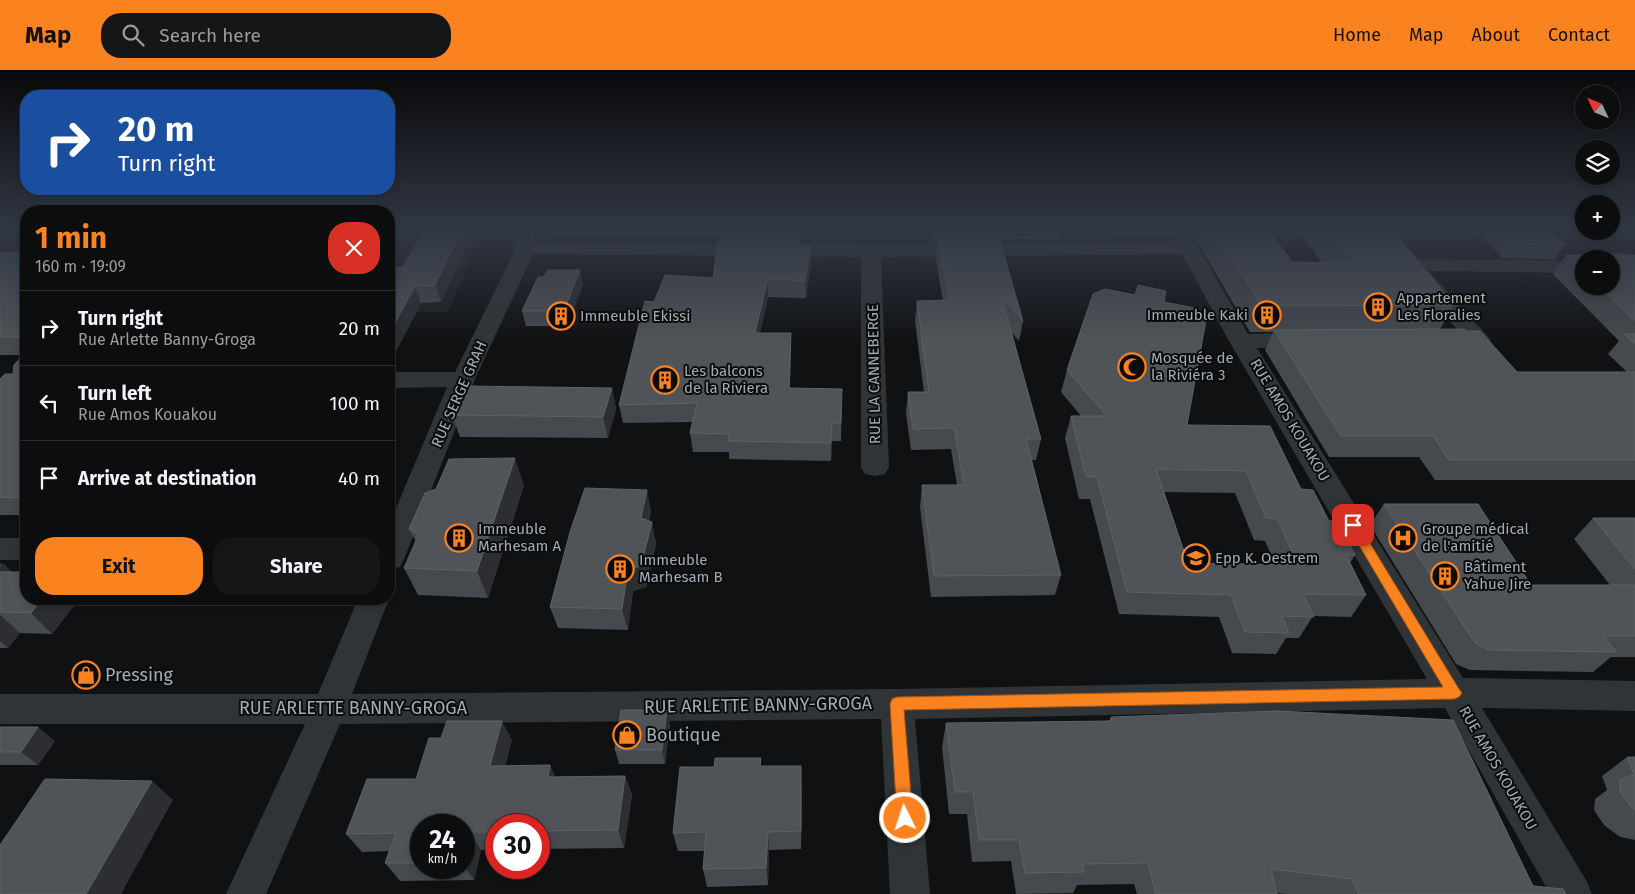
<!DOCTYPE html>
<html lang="en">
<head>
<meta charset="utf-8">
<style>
	body { margin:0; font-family:"Fira Sans",sans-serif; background:#151617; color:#f1f3f6; height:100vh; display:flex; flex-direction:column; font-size:19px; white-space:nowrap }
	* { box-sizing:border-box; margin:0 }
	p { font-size:16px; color:#9a9c9e }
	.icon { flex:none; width:28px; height:28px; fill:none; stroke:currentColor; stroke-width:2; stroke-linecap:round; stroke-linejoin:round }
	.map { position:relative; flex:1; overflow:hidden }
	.details { position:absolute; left:20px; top:135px; width:375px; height:400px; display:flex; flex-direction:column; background:#0c0d0e; border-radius:20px; box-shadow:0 2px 8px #0003,0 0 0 1px #2c2d2e }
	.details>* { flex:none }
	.hud { position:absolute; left:20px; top:20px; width:375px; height:105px; border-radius:20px; box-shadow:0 2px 8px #0003,0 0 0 1px #2c2d2e; background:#1a4fa0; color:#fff; overflow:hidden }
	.needle { width:32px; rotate:313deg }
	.buttons { position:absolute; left:1575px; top:15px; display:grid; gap:10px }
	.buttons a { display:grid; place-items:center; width:45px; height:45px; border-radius:50%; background:#0c0d0e; box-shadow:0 2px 8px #0003,0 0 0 1px #2c2d2e; font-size:25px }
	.speed { position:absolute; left:410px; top:744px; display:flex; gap:10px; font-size:25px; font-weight:700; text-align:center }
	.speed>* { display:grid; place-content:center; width:65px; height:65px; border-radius:50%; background:#0c0d0e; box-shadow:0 2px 8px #0003,0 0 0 1px #2c2d2e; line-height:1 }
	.speed small { font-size:12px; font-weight:400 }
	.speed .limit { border:8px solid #d22; background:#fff; color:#111 }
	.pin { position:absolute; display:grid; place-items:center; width:42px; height:42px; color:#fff; margin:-21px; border-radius:10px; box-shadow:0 2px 8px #0006 }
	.me { position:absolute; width:55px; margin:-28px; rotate:356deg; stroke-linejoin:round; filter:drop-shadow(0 0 4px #0008) }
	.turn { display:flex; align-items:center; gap:18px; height:105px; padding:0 15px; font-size:22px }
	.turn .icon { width:65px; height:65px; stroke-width:2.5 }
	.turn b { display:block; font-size:35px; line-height:42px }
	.round { display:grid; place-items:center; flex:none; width:52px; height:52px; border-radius:20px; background:#151617 }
	.headline { display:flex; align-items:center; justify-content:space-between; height:85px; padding:0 15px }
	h1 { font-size:30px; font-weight:700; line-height:38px; color:#fb831f }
	.primary-button { display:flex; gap:10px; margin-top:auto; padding:10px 15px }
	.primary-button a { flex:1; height:58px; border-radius:20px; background:#fb831f; color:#111; font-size:20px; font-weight:700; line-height:58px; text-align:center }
	.primary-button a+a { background:#151617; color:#f1f3f6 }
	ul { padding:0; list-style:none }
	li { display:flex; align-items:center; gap:15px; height:75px; padding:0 15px; border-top:1px solid #2c2d2e }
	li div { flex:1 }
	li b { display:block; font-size:19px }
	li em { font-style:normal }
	header { display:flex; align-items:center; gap:30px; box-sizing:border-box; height:70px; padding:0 25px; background:#fb831f; color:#111 }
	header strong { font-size:24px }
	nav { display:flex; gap:28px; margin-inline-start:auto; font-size:18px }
	.search { width:350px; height:45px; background:#151617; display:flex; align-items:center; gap:12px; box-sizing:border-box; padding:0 18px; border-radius:20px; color:#9a9c9e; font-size:19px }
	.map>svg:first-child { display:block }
</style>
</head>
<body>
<header>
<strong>Map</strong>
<div class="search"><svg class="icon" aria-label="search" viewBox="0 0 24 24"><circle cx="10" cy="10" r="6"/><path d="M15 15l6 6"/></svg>Search here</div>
<nav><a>Home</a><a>Map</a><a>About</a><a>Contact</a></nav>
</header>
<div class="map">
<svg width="1635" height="824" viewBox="0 0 1635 824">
	<rect width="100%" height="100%" fill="#101112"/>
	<!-- built -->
	<path fill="#1c1d1f" d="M25,159L26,242H0V175Z
		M389,159H483L448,242H389Z
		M554,159H743L742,167L556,165Z"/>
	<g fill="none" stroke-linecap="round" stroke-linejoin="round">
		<!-- minor -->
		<path fill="#313437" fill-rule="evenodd" d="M513,159H533L535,172L827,173L871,175L1175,172L1168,159H1188L1248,264L1307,263L1315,265L1319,270L1315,275L1307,277L1257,278L1463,608L1635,611V641L1482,638L1586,810L1592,824H1550L1445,638L915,649L930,824H890L881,649L340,654L266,824H226L305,654H0V624H318L358,529H389L352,624L897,619L1427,609L1229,271L1182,184L881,187L889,397L885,404L875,406L865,404L861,397V187L533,184L475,309L404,489L400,497L389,500V455L447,317L389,318V302H455L516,178Z
			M1412,189L1584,191V203L1429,201L1491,270L1487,275C1474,278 1460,278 1447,275L1443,270L1447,265L1460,263L1402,195L1405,191Z
			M0,468H26V490H0Z"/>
	</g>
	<!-- wall -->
	<path fill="#46494d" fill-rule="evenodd" d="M703,159H802L801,171H773L799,176L811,194L806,228L768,227L760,263H791V281L790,318L842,319L841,371H832L831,391L729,389V382H693L690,363L693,352L623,353L619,335L654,232L713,208L722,170V167H704Z
		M930,159H1060L1058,170L1000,169L1023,251L1019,271L1011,262L1041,369L1036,390H1032L1061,505L1055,525L931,527L920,437L922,415H957L951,379L911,380L906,343L908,322H924L915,251L917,231H943L936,188L937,172L933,173Z
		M1113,159H1173L1170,167H1116Z
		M1190,159H1268L1292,192L1322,193L1299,159H1395L1398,163L1397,165L1454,235L1440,259L1466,261L1517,302H1627L1608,284L1619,271L1553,204L1566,185H1635V410H1435L1419,387H1329L1265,280L1273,262H1250ZM1584,189L1611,216H1584Z
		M1474,159H1548L1565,175L1555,189L1503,188Z
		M473,163L441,232L421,233L395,283H389V197H403Z
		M0,182H26V445H0V309L13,304L24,285H0Z
		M580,200L583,215L567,256H526L522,241Z
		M1164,232L1187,355L1301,419L1329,451L1355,485L1350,493L1366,525L1351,547L1313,546L1299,568H1286L1276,584L1232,583L1219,547L1119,544L1090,429H1079L1065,368L1071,346H1081L1061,322L1067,300ZM1164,422L1235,423L1254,470L1265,471L1275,494L1188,493Z
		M612,318L616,339L608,368L460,367L452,345Z
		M524,415L488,528L418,525L404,498L416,472L409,459Z
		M1384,434L1531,515H1610L1574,469L1593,448H1635V587H1611L1593,602L1470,600L1456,594L1370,455Z
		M651,441L649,451L652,452L656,474L646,517L633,521L628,560L558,558L550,537Z
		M0,493L26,529H79L52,564L20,563L8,578H0Z
		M1111,647L1533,816L1566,824H1286L1277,823V824H1137L1134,814L1077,815L1073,823L1016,824L1011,791L972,792L967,744H949L942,677L946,653L1109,651Z
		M670,654L665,694H619L615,680Z
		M0,657L55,671L38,695H0Z
		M512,670L505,696L550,695L555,707L625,706L632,725L624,778L539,779V755H496V780H481L474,810L400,811L385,793L389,781L362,782L346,764L416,709ZM421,755H464V798H421Z
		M1627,687H1635V770L1620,767L1604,755L1594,740L1595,729L1607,720L1602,706Z
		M761,688V696L802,715L801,779L769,780L768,815L707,817L703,799L705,781H678L673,763L714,697Z"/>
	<!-- shaded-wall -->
	<path fill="#2c2e31" d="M0,159H18L0,171Z
		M462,159H472L473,163L441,232L435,215Z
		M560,159H587L561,164Z
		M811,176V194L806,228L805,211Z
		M580,200L583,215L567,256L564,241Z
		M768,209V227L756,281L755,263Z
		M415,216L421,233L395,283L389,267V264Z
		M791,263V281L789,337V318Z
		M612,318L616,339L608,368L603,347Z
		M832,353V371L831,391V373Z
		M515,388L524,415L488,528L477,501Z
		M647,420L651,441L646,470L641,448Z
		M652,452L656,474L646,517L633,521L628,560L622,539L628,499Z
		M3,493L25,515L0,507V497Z
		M42,529H79L52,564L31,543Z
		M0,545L20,563L8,578L0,571Z
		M667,640L670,654L665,694L662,680Z
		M502,651L512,670L500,715L490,696Z
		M38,657L55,671L38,695L21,682Z
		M550,695L559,715L548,707Z
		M801,696L802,715L801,779Z
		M625,706L632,725L624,778L618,760Z
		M152,711L173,730L121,824H86Z
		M469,762L481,780L474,810L464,796V783Z
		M768,762L769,780L768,815L766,798Z"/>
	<!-- building -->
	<path fill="#505458" stroke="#5c6266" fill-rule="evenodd" d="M425,159H462L435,215L415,216L389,264V197H403Z
		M1214,159H1268L1292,192L1353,193L1328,159H1395L1398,163H1395L1454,235L1261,236Z
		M1496,159H1548L1565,175L1511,174Z
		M999,168L1023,251L1001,225L1041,369H1026L1061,505L934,506L922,415H964L954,358L913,359L908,322H929L917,231L950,230L938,169Z
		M718,170L799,171V176H811L805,211L768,209L755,263H791L789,318L842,319L841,353H832L831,373L728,371L729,364L690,363L697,333L619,335L645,231L654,232L665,205L713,208Z
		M0,182H26V267H0Z
		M1599,184H1623L1625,185H1635V251L1599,216H1611V189H1584V202L1566,185H1598Z
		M547,200H580L564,241H522L538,207H544Z
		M1138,215L1166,221L1164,232L1195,238L1206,250L1187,355L1270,356L1301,419L1313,420L1329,451H1337L1355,485H1346L1366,525L1303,524L1314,547L1282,546L1289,563L1245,562L1231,525L1127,522L1097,407H1086L1071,346H1107L1067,300L1093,224L1105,219L1135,225ZM1156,399L1246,401L1266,448L1277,449L1298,495L1188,493Z
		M1464,259L1466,261H1480L1517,302H1635V390H1449L1433,366H1341L1274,260Z
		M1624,264H1635V274Z
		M26,282V428L0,427V309L5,304H13L14,295Z
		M466,316L612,318L603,347L452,345Z
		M515,388L477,501L404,498L419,464L409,459L425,423L436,419L449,389Z
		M585,418L647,420L641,448L652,452L641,496L628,499L622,539L550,537L570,462Z
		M1384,434H1478L1531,515H1635V566H1604L1616,582L1489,580L1475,573Z
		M1593,448H1635V499Z
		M0,502H26V529H42L31,543L0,542Z
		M621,640H667L662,680H615Z
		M1278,641L1453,650L1533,816L1563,819L1566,824H1359L1352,809L1271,799L1277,824H1156L1148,793L1082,794L1084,802L1025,803L1019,770H979L973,722H955L946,653L1112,651L1111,647Z
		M447,651H502L490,696L550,695L548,707L625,706L618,760L539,761V755H496V762H469L464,783V755H421V793H385L396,763L346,764L367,709H416L429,668H441Z
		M0,657H38L21,682H0Z
		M1627,687H1635V740L1630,736L1620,721V710L1634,704Z
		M715,688H761L760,696H801V761L768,762L766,798L703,799L706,762L673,763L680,697H714Z
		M45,709L152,711L86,824H0V775Z"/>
	<!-- sky -->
	<linearGradient id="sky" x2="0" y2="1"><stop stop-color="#09090a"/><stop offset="0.58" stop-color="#313844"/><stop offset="1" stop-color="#313844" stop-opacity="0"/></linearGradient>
	<rect width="1635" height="274" fill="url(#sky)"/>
	<!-- route -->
	<path fill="#fb831f" stroke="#a35514" d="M1353,451L1357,452L1459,619L1462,623L1459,627L1454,629L904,640L913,748L910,753L905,755L899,753L897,748L890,634L892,629L897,627L1443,617L1347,455Z"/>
	<!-- icons -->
	<defs>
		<g id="building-ring" transform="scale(1.4375)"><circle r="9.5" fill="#0c0c0d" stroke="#fb831f" stroke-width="1.5"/><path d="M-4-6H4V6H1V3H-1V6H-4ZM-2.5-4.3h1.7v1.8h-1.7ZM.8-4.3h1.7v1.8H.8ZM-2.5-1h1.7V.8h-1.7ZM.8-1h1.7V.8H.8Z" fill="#fb831f"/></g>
		<g id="mosque-ring" transform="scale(1.4375)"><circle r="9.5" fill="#0c0c0d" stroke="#fb831f" stroke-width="1.5"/><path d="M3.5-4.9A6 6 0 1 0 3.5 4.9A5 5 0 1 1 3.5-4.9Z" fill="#fb831f"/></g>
		<g id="hospital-ring" transform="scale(1.4375)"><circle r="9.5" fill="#0c0c0d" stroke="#fb831f" stroke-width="1.5"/><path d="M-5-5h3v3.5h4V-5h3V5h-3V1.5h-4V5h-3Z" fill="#fb831f"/></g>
		<g id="school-ring" transform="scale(1.4375)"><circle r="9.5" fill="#0c0c0d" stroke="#fb831f" stroke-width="1.5"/><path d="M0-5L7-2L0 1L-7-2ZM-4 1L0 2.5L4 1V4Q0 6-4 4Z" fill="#fb831f"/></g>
		<g id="shop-ring" transform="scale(1.4375)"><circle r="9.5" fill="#0c0c0d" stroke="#fb831f" stroke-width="1.5"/><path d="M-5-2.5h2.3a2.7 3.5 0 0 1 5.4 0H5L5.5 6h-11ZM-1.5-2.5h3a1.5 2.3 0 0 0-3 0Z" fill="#fb831f"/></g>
	</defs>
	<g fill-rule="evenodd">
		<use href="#building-ring" x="1378" y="237"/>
		<use href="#building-ring" x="1267" y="245"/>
		<use href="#building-ring" x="561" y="246"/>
		<use href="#mosque-ring" x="1132" y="297"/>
		<use href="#building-ring" x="665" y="310"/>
		<use href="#building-ring" x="459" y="468"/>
		<use href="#hospital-ring" x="1403" y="468"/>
		<use href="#school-ring" x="1196" y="488"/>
		<use href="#building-ring" x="620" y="499"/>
		<use href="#building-ring" x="1445" y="506"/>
		<use href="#shop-ring" x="86" y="605"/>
		<use href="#shop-ring" x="627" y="665"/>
	</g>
	<g text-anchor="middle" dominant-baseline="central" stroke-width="4" stroke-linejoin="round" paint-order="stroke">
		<!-- poi labels -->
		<g font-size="15" fill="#a1abb4" stroke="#0c0c0d" text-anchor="start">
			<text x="1397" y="228">Appartement<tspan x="1397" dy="17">Les Floralies</tspan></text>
			<text x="1248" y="245" text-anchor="end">Immeuble Kaki</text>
			<text x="580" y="246">Immeuble Ekissi</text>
			<text x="1151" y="288">Mosquée de<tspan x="1151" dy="17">la Riviéra 3</tspan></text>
			<text x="684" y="301">Les balcons<tspan x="684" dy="17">de la Riviera</tspan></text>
			<text x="478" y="459">Immeuble<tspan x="478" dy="17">Marhesam A</tspan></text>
			<text x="1422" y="459">Groupe médical<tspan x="1422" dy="17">de l'amitié</tspan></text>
			<text x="1215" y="488">Epp K. Oestrem</text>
			<text x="639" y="490">Immeuble<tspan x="639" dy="17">Marhesam B</tspan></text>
			<text x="1464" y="497">Bâtiment<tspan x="1464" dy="17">Yahue Jire</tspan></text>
		</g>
		<!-- street labels -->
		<g font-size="15" fill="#a1abb4" stroke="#0c0c0d">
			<text transform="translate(874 304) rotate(-91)">RUE LA CANNEBERGE</text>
			<text transform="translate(459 324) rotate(-66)">RUE SERGE GRAH</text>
			<text transform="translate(1290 350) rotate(59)">RUE AMOS KOUAKOU</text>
			<text transform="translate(1498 698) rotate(60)">RUE AMOS KOUAKOU</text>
		</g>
		<!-- near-poi labels -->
		<g font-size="18" fill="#a1abb4" stroke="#0c0c0d" text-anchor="start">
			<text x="105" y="605">Pressing</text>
			<text x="646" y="665">Boutique</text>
		</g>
		<!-- near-street labels -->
		<g font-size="18" fill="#a1abb4" stroke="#0c0c0d">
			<text transform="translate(758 635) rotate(-1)">RUE ARLETTE BANNY-GROGA</text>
			<text x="353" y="638">RUE ARLETTE BANNY-GROGA</text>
		</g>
	</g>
</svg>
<div class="buttons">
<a><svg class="needle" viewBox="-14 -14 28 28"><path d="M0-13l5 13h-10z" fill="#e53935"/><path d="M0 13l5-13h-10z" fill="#9a9c9e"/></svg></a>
<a><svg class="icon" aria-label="layers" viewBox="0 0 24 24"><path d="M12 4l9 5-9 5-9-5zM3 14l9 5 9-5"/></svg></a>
<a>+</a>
<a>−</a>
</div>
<div class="speed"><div>24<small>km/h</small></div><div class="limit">30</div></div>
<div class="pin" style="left:1353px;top:455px;background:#d93025"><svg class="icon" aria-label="arrive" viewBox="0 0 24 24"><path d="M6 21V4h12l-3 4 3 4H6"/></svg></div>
<svg class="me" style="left:905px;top:748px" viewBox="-20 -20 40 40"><circle r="17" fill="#fb831f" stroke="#fff" stroke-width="3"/><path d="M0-11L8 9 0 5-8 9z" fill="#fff"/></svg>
<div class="hud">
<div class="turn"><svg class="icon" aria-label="right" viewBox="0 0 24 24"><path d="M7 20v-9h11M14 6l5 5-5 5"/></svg><div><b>20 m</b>Turn right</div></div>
</div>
<section class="details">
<div class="headline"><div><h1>1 min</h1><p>160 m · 19:09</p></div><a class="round" style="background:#d93025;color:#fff"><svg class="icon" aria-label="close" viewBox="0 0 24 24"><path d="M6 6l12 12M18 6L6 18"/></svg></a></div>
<ul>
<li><svg class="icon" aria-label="right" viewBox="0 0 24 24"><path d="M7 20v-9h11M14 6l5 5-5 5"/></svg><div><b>Turn right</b><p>Rue Arlette Banny-Groga</p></div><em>20 m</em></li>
<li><svg class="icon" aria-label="left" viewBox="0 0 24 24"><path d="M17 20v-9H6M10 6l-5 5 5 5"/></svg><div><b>Turn left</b><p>Rue Amos Kouakou</p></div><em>100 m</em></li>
<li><svg class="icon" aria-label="arrive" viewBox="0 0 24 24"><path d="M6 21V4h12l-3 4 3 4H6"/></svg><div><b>Arrive at destination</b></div><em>40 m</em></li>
</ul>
<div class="primary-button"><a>Exit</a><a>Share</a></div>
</section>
</div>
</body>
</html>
